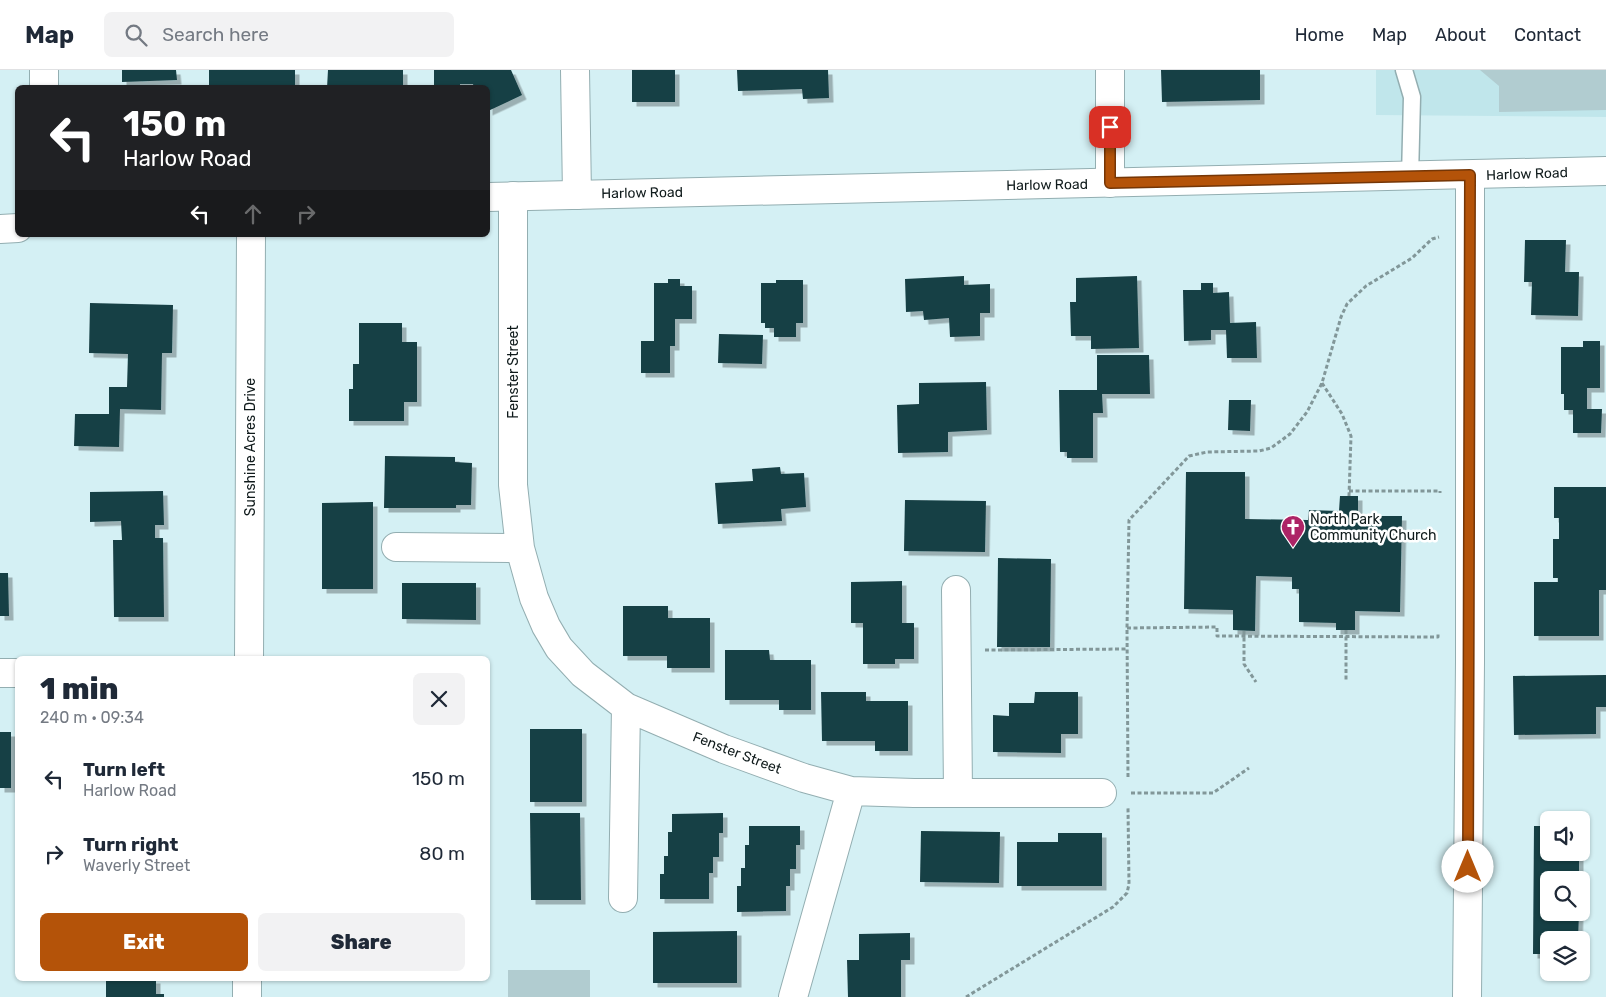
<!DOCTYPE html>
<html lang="en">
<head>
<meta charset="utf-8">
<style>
	body { margin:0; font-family:Rubik,sans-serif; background:#f2f2f3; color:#1f2937; height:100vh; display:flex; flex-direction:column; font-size:19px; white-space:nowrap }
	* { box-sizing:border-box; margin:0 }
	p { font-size:16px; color:#747a83 }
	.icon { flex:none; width:28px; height:28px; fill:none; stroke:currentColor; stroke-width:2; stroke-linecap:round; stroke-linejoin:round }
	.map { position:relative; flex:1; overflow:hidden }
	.sheet { position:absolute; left:15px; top:586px; width:475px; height:325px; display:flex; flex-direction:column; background:#fff; border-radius:8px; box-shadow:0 1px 4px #0004 }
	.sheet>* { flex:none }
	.top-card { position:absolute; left:15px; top:15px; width:475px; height:152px; border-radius:8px; box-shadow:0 1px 4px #0004; background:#202124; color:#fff; overflow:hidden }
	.tools { position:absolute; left:1540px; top:741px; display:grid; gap:10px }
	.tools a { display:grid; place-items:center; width:50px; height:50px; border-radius:8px; background:#fff; box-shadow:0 1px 4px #0004; font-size:25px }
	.pin { position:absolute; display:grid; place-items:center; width:42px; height:42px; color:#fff; margin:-21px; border-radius:10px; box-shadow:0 2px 8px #0006 }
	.me { position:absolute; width:55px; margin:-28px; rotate:0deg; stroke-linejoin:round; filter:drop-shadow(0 0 4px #0008) }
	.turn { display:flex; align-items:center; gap:18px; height:105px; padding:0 25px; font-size:22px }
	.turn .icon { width:65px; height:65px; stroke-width:2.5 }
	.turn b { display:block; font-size:35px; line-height:42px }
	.lanes { display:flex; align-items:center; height:48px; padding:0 25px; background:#0003; justify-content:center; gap:25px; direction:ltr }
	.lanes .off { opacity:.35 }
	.round { display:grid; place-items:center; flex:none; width:52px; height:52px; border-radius:8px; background:#f2f2f3 }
	.headline { display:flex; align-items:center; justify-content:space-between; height:85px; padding:0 25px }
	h1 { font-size:30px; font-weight:800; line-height:38px }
	.button { display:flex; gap:10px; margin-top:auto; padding:10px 25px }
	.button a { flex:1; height:58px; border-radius:8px; background:#b45309; color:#fff; font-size:20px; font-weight:800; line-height:58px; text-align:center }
	.button a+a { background:#f2f2f3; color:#1f2937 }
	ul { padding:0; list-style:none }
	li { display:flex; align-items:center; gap:15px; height:75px; padding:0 25px }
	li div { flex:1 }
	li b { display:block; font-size:19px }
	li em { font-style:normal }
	header { display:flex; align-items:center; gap:30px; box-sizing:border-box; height:70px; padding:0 25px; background:#fff; border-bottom:1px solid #e0e1e3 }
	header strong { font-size:24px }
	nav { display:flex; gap:28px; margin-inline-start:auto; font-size:18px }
	.search { width:350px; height:45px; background:#f2f2f3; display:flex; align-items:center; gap:12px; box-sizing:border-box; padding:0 18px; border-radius:8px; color:#747a83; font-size:19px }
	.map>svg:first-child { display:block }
</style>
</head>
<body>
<header>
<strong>Map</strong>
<div class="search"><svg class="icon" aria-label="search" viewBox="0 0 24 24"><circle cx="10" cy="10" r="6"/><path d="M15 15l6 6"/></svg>Search here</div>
<nav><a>Home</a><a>Map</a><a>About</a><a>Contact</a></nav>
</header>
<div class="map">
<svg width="1606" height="927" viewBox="0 0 1606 927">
	<defs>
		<filter id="shadow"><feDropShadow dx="4.5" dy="4.5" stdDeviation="0" flood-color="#0004"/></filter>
	</defs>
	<rect width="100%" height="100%" fill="#d4f0f4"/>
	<!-- built -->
	<path fill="#c0e6eb" d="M1376,0H1606V47L1376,45Z"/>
	<!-- green -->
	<path fill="#b1ccd0" d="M1480,0H1606V40L1499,42V16Z
		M508,900H590V927H508Z"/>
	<!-- building -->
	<path fill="#173f44" filter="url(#shadow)" d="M122,0H176L177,10L122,12Z
		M209,0H295V18H209Z
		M328,0H403V18H327Z
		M434,0H511L522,25L488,41V18H474L473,14H460V18H434Z
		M632,0H675V32H632Z
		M737,0H828L829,28L803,29L802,19L738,21Z
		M1161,0H1260V30L1162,32Z
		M1525,170H1566L1565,202H1579L1578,246L1531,245L1532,212H1524Z
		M964,206V215L990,214V243H980V266L950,267L949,248L924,250L923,241L906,242L905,209Z
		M1137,206L1139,278L1091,279V266H1071L1070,232H1076V208Z
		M668,209H680V216H692V249H675V276H670V303H641V271H654V213H668Z
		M776,210H803V253H796V267H774V258H765V253H761V213H776Z
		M1201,213H1213V223L1229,222L1230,253L1256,252L1257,288H1227L1226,260H1211V270L1184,271L1183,220H1201Z
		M90,233L173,235L172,283H162L161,340L120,339L119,377L74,376L75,344H109V317H127L128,284L89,283Z
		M359,253H402V272H417V332H404V351H349V319H353V294H359Z
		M719,264L763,265L762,294L718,293Z
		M1583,271H1600V318H1587V339H1602L1601,363H1573V340H1564V324H1561V277H1583Z
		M1097,285H1149L1150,324H1102L1103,343H1093V388H1067V382H1060L1059,320H1097Z
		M986,312L987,360L948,362V382L898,383L897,335L919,334V313Z
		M1229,330H1251L1250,361L1228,360Z
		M385,386L455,387V392L472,393L471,435H456V438H384Z
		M780,397L781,404L804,403L806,437L781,439L782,451L718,454L715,413L753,411L752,399Z
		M1186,402H1245V449L1308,450L1309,440L1339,441L1340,426H1358V446H1402L1400,542L1355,541V560H1336V553L1299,552V519H1292V507L1256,506L1255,561L1233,560V540L1184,539Z
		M1554,417H1606V520H1599V566H1534V512H1558V508H1553V469H1559V448H1554Z
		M163,421L164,455H155V468H163L164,547H114L113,470H122L121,451L90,452V422Z
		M905,430L986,431L985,482L904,481Z
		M373,432V519H322V433Z
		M998,488L1051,489L1050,577H997Z
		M0,503H8L9,546H0Z
		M902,511V553H914V589H895V594H863V553H851V512Z
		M402,513H476V550L402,549Z
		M623,536H668V548H710V598H667V586H623Z
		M725,580H769L770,590H811V640H779V630H725Z
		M1606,605V637H1596V664L1514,665L1513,606Z
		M821,622H866V631H908V681H875V671H822Z
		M1035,622H1078V664H1061V683L993,682V645L1009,646V633H1034Z
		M530,659H582V732H530Z
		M0,662H11V718H0Z
		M530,743H580L581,830H531Z
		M723,743V763H719V787H713V803H709V829H660V804H664V786H668V762H672V744Z
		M749,756H800V775H796V799H790V816H786V841L737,842V816H741V798H745V775H749Z
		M1534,756H1549V782H1579V810H1549V842H1579L1578,870H1549V884H1533Z
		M921,761L1000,762L999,813L920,812Z
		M1058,763H1102V816H1017V772H1058Z
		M737,861V913H653V862Z
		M910,863V890H901V927H848L847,890H859V864Z
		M106,909H156V924H164V927H106Z"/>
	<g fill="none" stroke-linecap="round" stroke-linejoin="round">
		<!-- lane casing -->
		<g stroke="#93aeb1" stroke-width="19">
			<path id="lane" d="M1404,0L1412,27L1410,107"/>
		</g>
		<!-- street casing -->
		<g stroke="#93aeb1" stroke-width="30">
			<path id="street" d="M44,0V18
				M575,0L577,125
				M1110,0V113
				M513,126V415L520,478L534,528L546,556L559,578L583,604L626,637L724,679L804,708L851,721L914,723H1102
				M396,477L520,478
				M956,520L958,723
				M249,589L251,165
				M0,603H18
				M623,828L626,637
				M247,927V909
				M793,927L851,721
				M1467,927L1470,592V105"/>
		</g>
		<!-- secondary casing -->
		<g stroke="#93aeb1" stroke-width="30">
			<path id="secondary" d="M488,127L1606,101
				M0,159L18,158"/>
		</g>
		<!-- path -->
		<path stroke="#829799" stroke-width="3" stroke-dasharray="4 2.5" stroke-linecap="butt" d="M1322,313L1342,344L1351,366L1349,426
			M1349,421H1440V423
			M1127,558L1217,557V566L1438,567V564
			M1346,560V612
			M1244,561V594L1256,612
			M985,580L1127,579
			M1128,707L1127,558L1129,450L1189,386L1207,382L1259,381L1271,378L1290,364L1307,342L1322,313L1341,247L1347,234L1366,216L1412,188L1432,169L1439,167
			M1131,723H1213L1249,698
			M966,927L1113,837L1127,823L1129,814L1128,738"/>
		<!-- lane -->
		<use href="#lane" stroke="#fff" stroke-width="16"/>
		<!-- street -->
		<use href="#street" stroke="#fff" stroke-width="28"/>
		<!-- secondary -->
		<use href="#secondary" stroke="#fff" stroke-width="28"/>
	</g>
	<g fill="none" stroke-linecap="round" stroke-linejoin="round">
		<!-- route casing -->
		<g stroke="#753606" stroke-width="12">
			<path id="route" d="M1110,57V113L1470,105L1468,797"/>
		</g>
		<!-- route -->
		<use href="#route" stroke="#b45309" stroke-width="9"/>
	</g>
	<!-- icons -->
	<defs>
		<g id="church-pin" transform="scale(1.25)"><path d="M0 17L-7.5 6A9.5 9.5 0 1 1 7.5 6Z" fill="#ad2466" stroke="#fff"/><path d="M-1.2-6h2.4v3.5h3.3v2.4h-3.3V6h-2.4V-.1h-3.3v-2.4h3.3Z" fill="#fff"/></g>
	</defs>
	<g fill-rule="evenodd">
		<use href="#church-pin" x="1293" y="457"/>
	</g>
	<g text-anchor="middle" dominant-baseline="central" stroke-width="5" stroke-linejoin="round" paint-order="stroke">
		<!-- street labels -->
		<g font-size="14" fill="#0f1a1b" stroke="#fff">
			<text transform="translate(1527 104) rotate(-2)">Harlow Road</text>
			<text transform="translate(1047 115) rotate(-1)">Harlow Road</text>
			<text transform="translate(642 123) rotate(-1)">Harlow Road</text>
			<text transform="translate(513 302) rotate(-90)">Fenster Street</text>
			<text transform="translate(250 377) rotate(-90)">Sunshine Acres Drive</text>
			<text transform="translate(737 683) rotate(21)">Fenster Street</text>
		</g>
		<!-- poi labels -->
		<g font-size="14" fill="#0f1a1b" stroke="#fff" text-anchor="start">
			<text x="1310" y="449">North Park<tspan x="1310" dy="16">Community Church</tspan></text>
		</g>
	</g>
</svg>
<div class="tools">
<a><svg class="icon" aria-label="sound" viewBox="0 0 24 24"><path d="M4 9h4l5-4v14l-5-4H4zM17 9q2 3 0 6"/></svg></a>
<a><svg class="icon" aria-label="search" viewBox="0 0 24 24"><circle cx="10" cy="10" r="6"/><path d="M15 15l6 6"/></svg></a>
<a><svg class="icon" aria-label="layers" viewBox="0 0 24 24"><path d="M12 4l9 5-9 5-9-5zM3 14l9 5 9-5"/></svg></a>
</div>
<div class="pin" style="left:1110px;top:57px;background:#d93025"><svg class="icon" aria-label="arrive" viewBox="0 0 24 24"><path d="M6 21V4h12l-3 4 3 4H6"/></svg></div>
<svg class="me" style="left:1468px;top:797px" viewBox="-20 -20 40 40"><circle r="19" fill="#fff"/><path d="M0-13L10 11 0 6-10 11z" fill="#b45309"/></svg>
<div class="top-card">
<div class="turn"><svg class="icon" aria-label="left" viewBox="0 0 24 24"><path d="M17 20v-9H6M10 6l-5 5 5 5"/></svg><div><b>150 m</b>Harlow Road</div></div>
<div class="lanes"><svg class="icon" aria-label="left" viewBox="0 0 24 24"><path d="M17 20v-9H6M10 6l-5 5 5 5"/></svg><svg class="icon off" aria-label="ahead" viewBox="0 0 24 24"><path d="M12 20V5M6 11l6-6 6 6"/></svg><svg class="icon off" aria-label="right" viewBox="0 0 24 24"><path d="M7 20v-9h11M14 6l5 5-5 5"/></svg></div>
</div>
<section class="sheet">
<div class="headline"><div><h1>1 min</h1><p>240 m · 09:34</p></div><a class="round"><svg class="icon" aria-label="close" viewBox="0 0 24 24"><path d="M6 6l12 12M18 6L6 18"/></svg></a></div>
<ul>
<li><svg class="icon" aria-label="left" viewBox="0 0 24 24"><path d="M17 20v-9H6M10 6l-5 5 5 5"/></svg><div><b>Turn left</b><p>Harlow Road</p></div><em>150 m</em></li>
<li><svg class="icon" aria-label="right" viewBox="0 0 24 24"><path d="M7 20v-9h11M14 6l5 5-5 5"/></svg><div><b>Turn right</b><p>Waverly Street</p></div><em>80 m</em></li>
</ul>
<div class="button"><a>Exit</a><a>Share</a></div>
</section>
</div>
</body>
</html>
